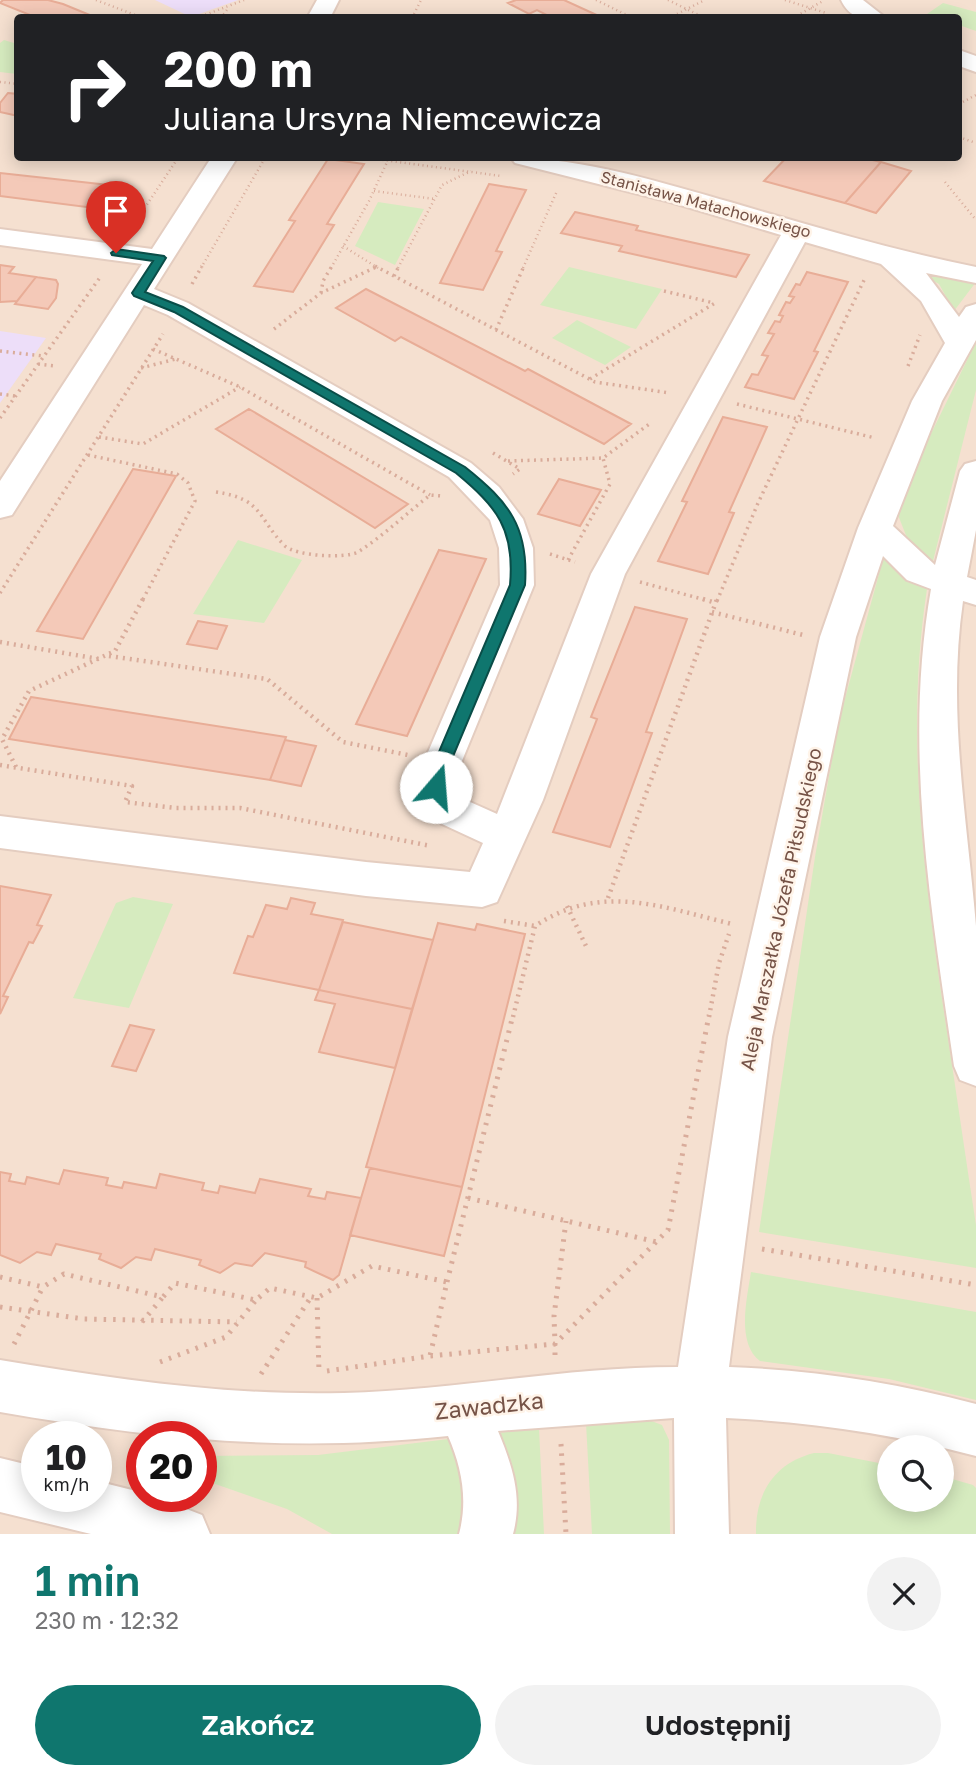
<!DOCTYPE html>
<html lang="pl">
<head>
<meta charset="utf-8">
<style>
	body { margin:0; font-family:"Golos Text",sans-serif; background:#f2f2f2; color:#202124; height:100vh; display:flex; flex-direction:column; font-size:26px; white-space:nowrap }
	* { box-sizing:border-box; margin:0 }
	p { font-size:23px; color:#757577 }
	.icon { flex:none; width:38px; height:38px; fill:none; stroke:currentColor; stroke-width:2; stroke-linecap:round; stroke-linejoin:round }
	.map { position:relative; height:1534px; overflow:hidden }
	.drawer { display:flex; flex-direction:column; background:#fff; flex:1 }
	.drawer>* { flex:none }
	.top-card { position:absolute; left:14px; top:14px; width:948px; height:147px; border-radius:7px; box-shadow:0 4px 18px #0003; background:#202124; color:#fff; overflow:hidden }
	.buttons { position:absolute; left:877px; top:1435px; display:grid; gap:14px }
	.buttons a { display:grid; place-items:center; width:77px; height:77px; border-radius:50%; background:#fff; box-shadow:0 4px 18px #0003; font-size:35px }
	.speed { position:absolute; left:21px; top:1421px; display:flex; gap:14px; font-size:35px; font-weight:700; text-align:center }
	.speed>* { display:grid; place-content:center; width:91px; height:91px; border-radius:50%; background:#fff; box-shadow:0 4px 18px #0003; line-height:1 }
	.speed small { font-size:18px; font-weight:400 }
	.speed .limit { border:10px solid #d22; background:#fff; color:#111 }
	.pin { position:absolute; display:grid; place-items:center; width:60px; height:60px; color:#fff; margin:-72px -30px; border-radius:50% 50% 50% 0; rotate:-45deg; box-shadow:0 0 7px #0007 }
	.pin .icon { rotate:45deg }
	.me { position:absolute; width:77px; margin:-38px; rotate:18deg; stroke-linejoin:round; filter:drop-shadow(0 0 5px #0008) }
	.turn { display:flex; align-items:center; gap:24px; height:147px; padding:0 35px; font-size:32px }
	.turn .icon { width:91px; height:91px; stroke-width:2.5 }
	.turn b { display:block; font-size:49px; line-height:60px }
	.round { display:grid; place-items:center; flex:none; width:74px; height:74px; border-radius:37px; background:#f2f2f2 }
	.overview { display:flex; align-items:center; justify-content:space-between; height:119px; padding:0 35px }
	h1 { font-size:42px; font-weight:600; line-height:52px; color:#0f766e }
	.action { display:flex; gap:14px; margin-top:auto; padding:14px 35px }
	.action a { flex:1; height:80px; border-radius:42px; background:#0f766e; color:#fff; font-size:28px; font-weight:600; line-height:80px; text-align:center }
	.action a+a { background:#f2f2f2; color:#202124 }
	.map>svg:first-child { display:block }
</style>
</head>
<body>
<div class="map">
<svg width="976" height="1534" viewBox="0 0 976 1534">
	<rect width="100%" height="100%" fill="#fdf0e1"/>
	<!-- residential -->
	<path fill="#f5e0d0" fill-rule="evenodd" d="M0,0H976V1534H0ZM18,18H959V158H18ZM37,1437H96V1496H37ZM142,1437H201V1496H142ZM889,1447H942V1500H889Z"/>
	<!-- education -->
	<path fill="#eddef9" d="M155,0H238L191,17Z
		M0,331L46,338L0,403Z"/>
	<!-- green -->
	<path fill="#d6ebbf" d="M943,3L976,12V31L959,25V18L927,14Z
		M4,40L17,44V74L0,72V43Z
		M378,202L424,209L395,265L355,246Z
		M905,265L976,282L954,311L939,284Z
		M569,267L662,289L636,329L540,305Z
		M577,320L631,347L605,365L552,338Z
		M976,342V390L932,565L909,543L898,515L923,450Z
		M238,540L302,560L264,623L193,614Z
		M885,552L927,589C906,724 922,858 941,992C953,1070 964,1147 976,1225V1268L759,1232L815,857L838,724Z
		M133,897L173,904L129,1008L73,998L116,903Z
		M751,1272L976,1312V1400L889,1379L760,1361C736,1343 747,1298 751,1272Z
		M646,1419L662,1425L669,1440L670,1534H592L586,1423Z
		M539,1428L544,1534H332L287,1509L201,1479V1456L318,1455Z
		M814,1453H828L889,1465V1500H942V1476L973,1485L976,1488V1534H756C755,1494 774,1463 814,1453Z"/>
	<!-- building -->
	<path fill="#f4c9b8" stroke="#e8ad97" stroke-width="2" d="M48,0L63,4L97,18L35,17L0,3L3,0Z
		M516,0H564L601,17L546,18L549,16L537,10L529,14L508,3Z
		M8,93L18,94V116L0,112V103Z
		M786,158H864L881,162L845,203L764,181Z
		M328,159L364,164L327,224L334,225L293,292L254,286L295,221L289,220Z
		M881,162L911,171L876,213L845,203Z
		M0,173L109,185L117,188L102,209L0,196Z
		M489,184L526,190L496,251L502,252L483,290L440,283Z
		M575,212L638,226L636,230L749,255L736,277L619,251L622,246L561,233Z
		M0,265L14,267L9,273L36,277L17,301L0,302Z
		M807,272L848,282L814,351L818,352L794,399L745,387L752,374L758,375L768,356L762,355L774,334L768,333L775,321L780,322L783,316L779,315L786,302L790,303L794,297L789,296L796,284L800,285Z
		M36,277L56,280L58,284L56,298L48,309L15,304Z
		M366,289L525,371L528,369L631,424L604,444L401,337L395,341L336,308Z
		M249,409L408,504L375,528L216,429Z
		M723,417L767,427L729,512L734,513L708,574L658,561L687,502L682,501Z
		M133,469L176,476L83,639L37,631Z
		M559,479L601,490L580,526L538,514Z
		M439,550L486,559L407,736L356,724Z
		M635,607L687,619L646,732L652,733L610,847L553,832L597,719L591,717Z
		M198,621L227,626L217,649L187,644Z
		M31,697L286,737L270,780L9,739Z
		M285,740L316,746L301,786L270,780Z
		M0,886L51,895L37,925L42,926L33,943L29,942L3,996L8,997L0,1014Z
		M291,898L315,903L311,914L343,920L319,990L234,973L248,936L253,937L266,905L287,909Z
		M343,922L433,940L412,1009L319,990Z
		M438,923L475,930L477,924L525,934L462,1187L366,1167Z
		M319,990L412,1009L395,1068L319,1052L335,1004L315,1000Z
		M130,1025L154,1030L136,1071L112,1066Z
		M370,1168L462,1187L444,1256L350,1235Z
		M64,1170L108,1178L106,1185L122,1188L124,1182L156,1188L160,1174L204,1183L202,1190L218,1193L220,1186L255,1193L260,1179L311,1189L308,1196L325,1199L327,1192L361,1198L339,1275L333,1280L305,1267L306,1262L265,1253L252,1266L235,1263L220,1273L199,1265L201,1260L155,1249L151,1260L136,1257L121,1268L99,1259L101,1254L56,1244L51,1255L37,1252L20,1263L0,1255V1172L11,1174L9,1181L25,1184L27,1177L59,1184Z"/>
	<g fill="none" stroke-linecap="round" stroke-linejoin="round">
		<!-- minor casing -->
		<g stroke="#e4cdc0" stroke-width="4">
			<path id="minor" d="M317,0H339L330,18H307Z
				M841,0H863L886,18C865,18 851,21 841,0Z
				M959,50L976,56V72L959,66Z
				M211,158H237L154,289L188,303L471,463L499,487L523,519L533,548L534,585L457,773L455,787L459,797L497,814L591,574L781,235L670,202L515,163L511,158C585,158 659,182 730,202C811,226 892,250 976,267V283L926,273L959,317L966,307L976,304V340L942,401L893,526L935,565L960,471L965,464L976,461V530L967,577L976,580V605L963,601C947,711 967,817 976,926C976,978 976,1033 976,1086L960,1080L954,1066C931,909 903,747 931,589L907,580L883,556L856,637L772,1037L729,1367C813,1370 894,1382 976,1404V1456C893,1434 812,1422 726,1418L729,1534H675L674,1418L498,1431C512,1465 523,1497 513,1534H459C468,1500 462,1468 448,1436C287,1453 157,1439 0,1412V1360C114,1379 228,1396 344,1393C456,1390 566,1367 678,1367L728,1037L820,637L858,528L912,401L945,343L921,301L881,264L805,242L625,574L543,800L497,902L482,907L366,896L0,848V816L366,862L470,872L483,843L429,818L417,787L419,773L500,585L499,548L490,520L449,477L168,315L144,305L12,515L0,518V481L142,264L0,245V229L152,249Z
				M0,1458L37,1467V1496H96V1481L140,1492L142,1496H153L202,1515L210,1534H91L0,1512Z"/>
		</g>
		<!-- path-far3 -->
		<path stroke="#d9ac9b" stroke-width="2.5" stroke-dasharray="1 3.5" stroke-linecap="butt" d="M96,0L143,18
			M596,0L633,18
			M668,0L705,18
			M785,0L826,13
			M197,18L244,0
			M221,18L229,7
			M412,18L421,0
			M669,18L705,0
			M793,18L823,1
			M0,82L18,84
			M959,104L976,95
			M959,137L976,143
			M369,158L501,176
			M945,182L976,220
			M374,191L435,199
			M132,227L178,158
			M343,246L378,268
			M201,268L265,158
			M331,268L369,201L388,160
			M398,268L442,185L471,171
			M523,268L557,191"/>
		<!-- path-far2 -->
		<path stroke="#d9ac9b" stroke-width="3.5" stroke-dasharray="2 4.5" stroke-linecap="butt" d="M375,266L595,382L670,393
			M394,276L399,266
			M192,284L202,266
			M664,291L714,303
			M321,293L323,281L332,266
			M274,329L321,293L376,267
			M496,330L524,266
			M153,349L240,387L430,495
			M0,351L44,356
			M38,364L55,366
			M908,366L920,335
			M141,368L176,359
			M590,379L715,303
			M0,394L15,396
			M737,404L875,438
			M0,418L101,276
			M99,437L143,444L240,387
			M493,453L520,469L513,474
			M88,455L177,474L188,483L195,501L142,601
			M508,461L603,458L652,422
			M216,492C264,499 257,518 285,546C296,556 345,559 358,552C383,536 406,514 430,495L442,496
			M550,554L575,562
			M568,560L610,484L603,458
			M640,582L709,601
			M0,593L163,334
			M717,601L758,503L865,278"/>
		<!-- path-far1 -->
		<path stroke="#d9ac9b" stroke-width="4.5" stroke-dasharray="2 5" stroke-linecap="butt" d="M703,599L716,603
			M712,612L803,635
			M0,642L99,659
			M109,656L267,679L343,742L408,755
			M0,765L132,786L125,802L176,808H240L431,846
			M16,767L2,739L29,691L115,651L143,599
			M608,898L717,599
			M567,906L586,946
			M504,921L535,926
			M513,1017L535,926C601,882 662,907 732,924
			M709,1017L719,963L729,934"/>
		<!-- path -->
		<path stroke="#d9ac9b" stroke-width="5" stroke-dasharray="2.5 7" stroke-linecap="butt" d="M468,1198L657,1242
			M762,1249L976,1285
			M0,1277L43,1287L64,1274L163,1297L175,1283L256,1300L270,1288L317,1298L372,1266L447,1282L430,1356
			M447,1282L513,1015
			M317,1298L319,1372
			M0,1307L84,1319L237,1322
			M142,1322L163,1297
			M14,1344L43,1287
			M555,1355V1344L668,1230L709,1015
			M160,1362L226,1337L256,1300
			M327,1371L430,1356L555,1344L554,1316L566,1221
			M261,1374L311,1297
			M561,1444L566,1534"/>
		<!-- minor -->
		<use href="#minor" fill="#fff" fill-rule="evenodd"/>
	</g>
	<!-- route -->
	<path fill="#0f766e" stroke="#0a4d48" stroke-width="2" d="M116,249L164,256L166,258L145,292L183,307L465,467C509,502 529,527 525,585L446,773L441,792H430V773L510,585C515,529 497,507 456,473L174,312L134,296L132,293L153,261L112,255L111,253Z"/>
	<g text-anchor="middle" dominant-baseline="central" stroke-width="5" stroke-linejoin="round" paint-order="stroke">
		<!-- far-street labels -->
		<g font-size="16" fill="#765347" stroke="#fff4e9">
			<text transform="translate(706 204) rotate(15)">Stanisława Małachowskiego</text>
		</g>
		<!-- street labels -->
		<g font-size="19" fill="#765347" stroke="#fff4e9">
			<text transform="translate(780 909) rotate(-78)">Aleja Marszałka Józefa Piłsudskiego</text>
		</g>
		<!-- near-street labels -->
		<g font-size="23" fill="#765347" stroke="#fff4e9">
			<text transform="translate(489 1405) rotate(-6)">Zawadzka</text>
		</g>
	</g>
</svg>
<div class="buttons">
<a><svg class="icon" aria-label="search" viewBox="0 0 24 24"><circle cx="10" cy="10" r="6"/><path d="M15 15l6 6"/></svg></a>
</div>
<div class="speed"><div>10<small>km/h</small></div><div class="limit">20</div></div>
<div class="pin" style="left:116px;top:253px;background:#d93025"><svg class="icon" aria-label="arrive" viewBox="0 0 24 24"><path d="M6 21V4h12l-3 4 3 4H6"/></svg></div>
<svg class="me" style="left:436px;top:787px" viewBox="-20 -20 40 40"><circle r="19" fill="#fff"/><path d="M0-13L10 11 0 6-10 11z" fill="#0f766e"/></svg>
<div class="top-card">
<div class="turn"><svg class="icon" aria-label="right" viewBox="0 0 24 24"><path d="M7 20v-9h11M14 6l5 5-5 5"/></svg><div><b>200 m</b>Juliana Ursyna Niemcewicza</div></div>
</div>
</div>
<section class="drawer">
<div class="overview"><div><h1>1 min</h1><p>230 m · 12:32</p></div><a class="round"><svg class="icon" aria-label="close" viewBox="0 0 24 24"><path d="M6 6l12 12M18 6L6 18"/></svg></a></div>
<div class="action"><a>Zakończ</a><a>Udostępnij</a></div>
</section>
</body>
</html>
